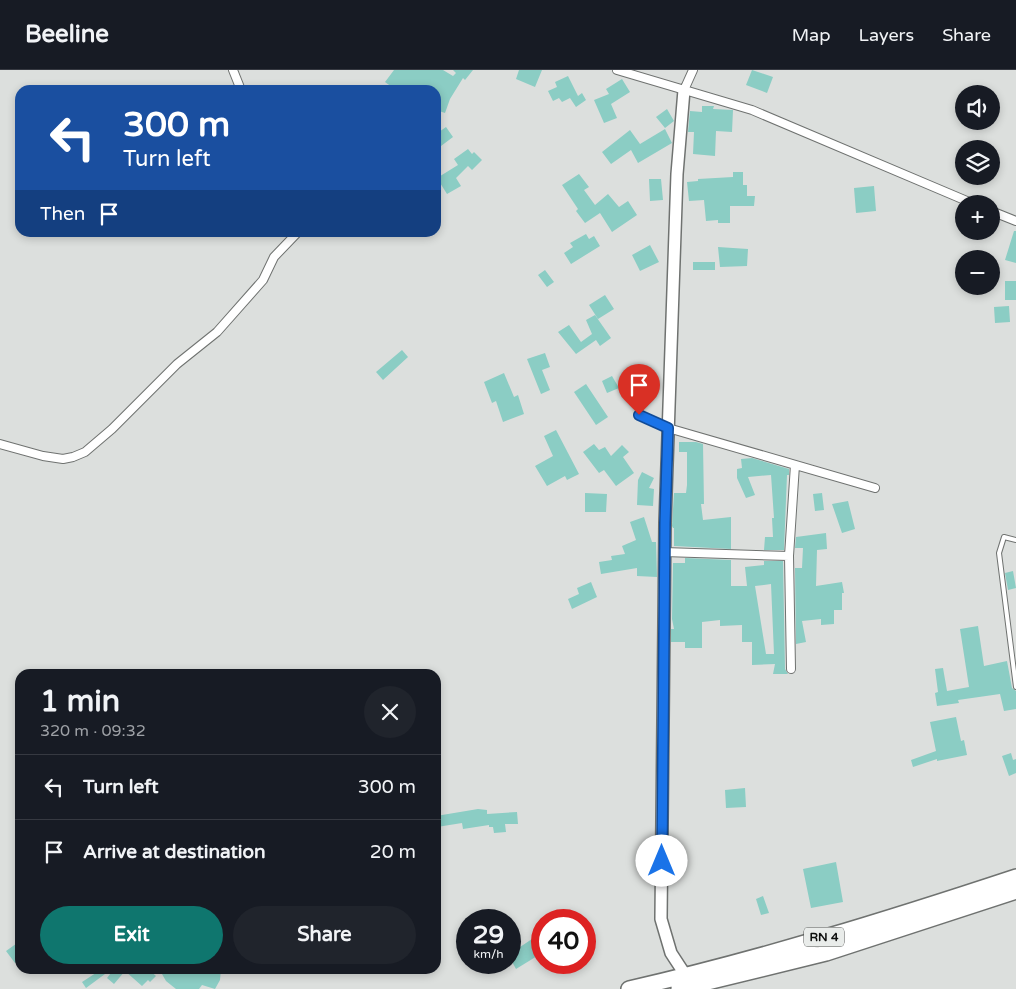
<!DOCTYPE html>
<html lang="en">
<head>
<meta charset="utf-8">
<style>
	body { margin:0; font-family:"Varela Round",sans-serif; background:#20242c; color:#f1f3f6; height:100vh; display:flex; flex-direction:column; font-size:19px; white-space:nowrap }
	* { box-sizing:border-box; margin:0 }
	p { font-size:16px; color:#9ea1a6 }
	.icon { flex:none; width:28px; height:28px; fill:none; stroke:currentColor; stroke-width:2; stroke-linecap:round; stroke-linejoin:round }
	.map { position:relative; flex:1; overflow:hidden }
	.panel { position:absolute; left:15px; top:599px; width:426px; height:305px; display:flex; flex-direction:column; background:#171b24; border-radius:15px; box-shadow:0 2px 8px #0003 }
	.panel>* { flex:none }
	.guide { position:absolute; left:15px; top:15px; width:426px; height:152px; border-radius:15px; box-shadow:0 2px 8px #0003; background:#1a4fa0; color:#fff; overflow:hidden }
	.controls { position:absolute; left:955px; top:15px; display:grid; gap:10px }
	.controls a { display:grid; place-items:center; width:45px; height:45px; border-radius:50%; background:#171b24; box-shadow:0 2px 8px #0003; font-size:25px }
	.speed { position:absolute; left:456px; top:839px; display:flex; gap:10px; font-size:25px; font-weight:700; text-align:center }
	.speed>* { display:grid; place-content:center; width:65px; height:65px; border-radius:50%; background:#171b24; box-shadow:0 2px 8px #0003; line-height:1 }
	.speed small { font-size:12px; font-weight:400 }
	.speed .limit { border:8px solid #d22; background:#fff; color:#111 }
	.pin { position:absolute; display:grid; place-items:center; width:42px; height:42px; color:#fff; margin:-51px -21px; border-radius:50% 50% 50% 0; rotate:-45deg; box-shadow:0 0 5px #0007 }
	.pin .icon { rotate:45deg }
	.me { position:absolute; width:55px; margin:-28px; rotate:0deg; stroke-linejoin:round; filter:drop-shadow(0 0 4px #0008) }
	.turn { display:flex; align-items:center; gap:18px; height:105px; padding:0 25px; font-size:22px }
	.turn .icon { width:65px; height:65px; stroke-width:2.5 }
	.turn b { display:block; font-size:35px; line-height:42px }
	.then { display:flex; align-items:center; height:48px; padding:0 25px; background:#0003; gap:10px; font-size:19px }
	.round { display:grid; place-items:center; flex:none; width:52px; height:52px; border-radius:26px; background:#20242c }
	.headline { display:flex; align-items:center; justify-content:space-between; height:85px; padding:0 25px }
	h1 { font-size:30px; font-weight:800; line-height:38px }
	.cta { display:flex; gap:10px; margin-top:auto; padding:10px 25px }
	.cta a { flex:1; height:58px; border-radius:30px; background:#0f766e; color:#fff; font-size:20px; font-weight:800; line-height:58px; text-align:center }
	.cta a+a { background:#20242c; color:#f1f3f6 }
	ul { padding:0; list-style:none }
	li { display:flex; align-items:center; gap:15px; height:65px; padding:0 25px; border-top:1px solid #363941 }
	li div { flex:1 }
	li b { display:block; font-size:19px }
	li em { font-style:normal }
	header { display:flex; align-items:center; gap:30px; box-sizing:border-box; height:70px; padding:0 25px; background:#171b24; border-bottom:1px solid #363941 }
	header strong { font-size:24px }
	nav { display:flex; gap:28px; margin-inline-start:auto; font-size:18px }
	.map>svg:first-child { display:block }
</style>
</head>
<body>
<header>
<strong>Beeline</strong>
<nav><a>Map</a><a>Layers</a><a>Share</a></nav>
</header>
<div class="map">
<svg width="1016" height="919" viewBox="0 0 1016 919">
	<rect width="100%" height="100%" fill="#dcdfdd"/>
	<!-- building -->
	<path fill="#8bcdc4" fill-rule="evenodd" d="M394,0H443L453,6L456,3L453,0H473L465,10L463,8L450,29L445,43L436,40V20H407L401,15L396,20L385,12Z
		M519,0H542L535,17L516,9Z
		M752,0L773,7L767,23L746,15Z
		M568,6L578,26L582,23L586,30L576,37L570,28L562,32L559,28L553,31L548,21L557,17L555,12Z
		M622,9L630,22L611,34L617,48L604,53L594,30L609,24L606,19Z
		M702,36H714L713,39L733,40L732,62L716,61L715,86L693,84L694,62H688L690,41L702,42Z
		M667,39L674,51L665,58L656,47Z
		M446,57L453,67L441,76L436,69V64Z
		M665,59L672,73L638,93L631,80L611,94L602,82L630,60L640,74Z
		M468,79L472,84L474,82L482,90L472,100L468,96L456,108L461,116L447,124L437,108L458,95L454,89Z
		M733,102H743V115H747V126H755L754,136H730V153H718V150L706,151L704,130L689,131L687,112L698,111V109L733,107Z
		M579,104L589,117L584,120L595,135L608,124L619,137L628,131L637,145L612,162L600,143L585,153L576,141L578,139L562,115Z
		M649,109H661L663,130L650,131Z
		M874,116L876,141L856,143L854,118Z
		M1014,161H1016V193L1005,190Z
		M586,164L589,169L594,166L600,176L571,194L564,183L573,177L570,173Z
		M650,175L659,192L640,201L632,185Z
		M718,177L748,179L747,196L720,197Z
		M693,192H715V200H693Z
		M545,200L554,212L547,217L538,205Z
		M1005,211H1016V230H1005Z
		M605,225L614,239L598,249L589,235Z
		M1009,236L1010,252L995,253L994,237Z
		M595,245L611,268L600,276L596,270L576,284L558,262L569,255L581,272L592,264L586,250Z
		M402,280L408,287L383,310L376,302Z
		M545,283L550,297L542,300L550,320L541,324L527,289Z
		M504,303L514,327L518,325L524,344L503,352L496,331L492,333L484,312Z
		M612,306L619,318L607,323L602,311Z
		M586,314L608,347L596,355L574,322Z
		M556,360L579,404L567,410L565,406L547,416L535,396L553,386L544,366Z
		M679,372H696L703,374L704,434H701L703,450L731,447V479L674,476V458H673L672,456L674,423H686L687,415V382H679Z
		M594,374L599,380L605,377L611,386L622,375L629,382L623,387L634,403L616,416L604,400L599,403L583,382Z
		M752,388L789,399V405H787L784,480H764L765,467H773L772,448H774L771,405L748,407L755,425L746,428L737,408V399L742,398L741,389Z
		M642,402L654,408L649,418L654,419L653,436L637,435L638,410Z
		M585,423L607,424L606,442H585Z
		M822,423L824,440L815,441L813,424Z
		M848,431L855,459L842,463L832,434Z
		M644,447L652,472H656L657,507L637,506V498L601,504L599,492L612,490L611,486L625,484L622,476L636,470L630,452Z
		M826,463L827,479L817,480L816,516L842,512L844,523H842V540H834V554L821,555V549L802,551L806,572L796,574L795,498H802L803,478H795L796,467Z
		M685,488L731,490V516H747L745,497L764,495V491H783L785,599L788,604H773L775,594L752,595V572H742V555L720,556V550L702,552V578H685V572H671V559H674L672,549L673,493H685ZM771,514L774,584H766L755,516Z
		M1013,501L1016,518L1008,520L1005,503Z
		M591,512L597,527L572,539L568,529L579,524L577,518Z
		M978,556L984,596L1007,591L1012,618L1016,621V639L1004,641L1000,624L958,630L959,633L937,636L935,623L938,622L935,599L943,598L947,621L969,617L960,559Z
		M956,647L961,671L964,670L967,685L937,691V689L913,697L911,690L936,681L930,652Z
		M1011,683L1013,690L1016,689V703L1009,706L1002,686Z
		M745,718L746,737L726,738L725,720Z
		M478,739L487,740V744L517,742L518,754H505L506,762L494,763L493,757H489V755L463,759L462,753L437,757L436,746Z
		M836,792L843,832L811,838L803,799Z
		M763,826L769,843L761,845L756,829Z
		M510,861L520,877L535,867L542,879V883L516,899L510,888Z
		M20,871V890L15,893L6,881Z
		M102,899L105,904L86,918L82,912Z
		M114,899H148L156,906L150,912L148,910L142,916L125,901L114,914L107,908Z
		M170,899H221L220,910L215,919L202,915L199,919H176L166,911L162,904Z"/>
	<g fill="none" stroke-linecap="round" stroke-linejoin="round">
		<!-- lane casing -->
		<g stroke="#6f7270" stroke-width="6">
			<path id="lane" d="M1016,470L1004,467L999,483L1016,617"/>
		</g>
		<!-- street casing -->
		<g stroke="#6f7270" stroke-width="10">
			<path id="street" d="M233,0L241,20
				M617,0L752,40L974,134
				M684,20L693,0
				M991,141L1016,151
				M639,345L668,358L875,418
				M0,374L43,386L63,389L73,387L85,382L112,359L177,294L217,262L263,210L274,187L298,162
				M664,482L789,486
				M791,599L789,486L795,395"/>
		</g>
		<!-- secondary casing -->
		<g stroke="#6f7270" stroke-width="14">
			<path id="secondary" d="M684,20L677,104L665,453L661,849L671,883L686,906"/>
		</g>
		<!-- highway casing -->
		<g stroke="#6f7270" stroke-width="18">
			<path id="highway" d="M629,919C760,889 889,849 1016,807
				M679,919L826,883L1016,821"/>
		</g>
		<!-- lane -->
		<use href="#lane" stroke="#fff" stroke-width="4"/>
		<!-- street -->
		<use href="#street" stroke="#fff" stroke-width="8"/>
		<!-- secondary -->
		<use href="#secondary" stroke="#fff" stroke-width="11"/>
		<!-- highway -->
		<use href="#highway" stroke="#fff" stroke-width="15"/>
	</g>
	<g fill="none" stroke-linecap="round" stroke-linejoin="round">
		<!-- route casing -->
		<g stroke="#114b97" stroke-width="12">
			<path id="route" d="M639,345L668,358L665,453L662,791"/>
		</g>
		<!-- route -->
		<use href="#route" stroke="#1a73e8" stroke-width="9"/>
	</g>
	<g text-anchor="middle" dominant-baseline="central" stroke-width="4.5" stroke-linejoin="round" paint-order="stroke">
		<!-- shield labels -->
		<rect fill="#e9ecea" stroke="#505251" stroke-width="1" x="804" y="857.5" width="40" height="19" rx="4"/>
		<g font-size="12" font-weight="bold" fill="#0f100f">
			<text x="824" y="867">RN 4</text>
		</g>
	</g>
</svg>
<div class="controls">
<a><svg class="icon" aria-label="sound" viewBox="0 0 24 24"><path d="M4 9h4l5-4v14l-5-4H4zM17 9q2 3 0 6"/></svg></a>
<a><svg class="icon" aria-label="layers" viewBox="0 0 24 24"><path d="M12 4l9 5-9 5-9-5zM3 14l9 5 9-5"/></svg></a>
<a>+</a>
<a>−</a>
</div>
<div class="speed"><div>29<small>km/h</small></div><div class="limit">40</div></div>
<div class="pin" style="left:639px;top:345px;background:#d93025"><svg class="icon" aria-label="arrive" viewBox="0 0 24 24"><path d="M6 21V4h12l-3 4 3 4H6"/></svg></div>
<svg class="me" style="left:662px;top:791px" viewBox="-20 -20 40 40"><circle r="19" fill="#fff"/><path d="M0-13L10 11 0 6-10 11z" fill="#1a73e8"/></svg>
<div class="guide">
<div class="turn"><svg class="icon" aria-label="left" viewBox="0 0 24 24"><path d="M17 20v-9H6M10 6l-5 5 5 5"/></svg><div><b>300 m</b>Turn left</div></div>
<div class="then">Then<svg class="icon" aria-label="arrive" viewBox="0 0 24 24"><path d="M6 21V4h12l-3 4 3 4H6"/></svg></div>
</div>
<section class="panel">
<div class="headline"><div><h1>1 min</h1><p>320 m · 09:32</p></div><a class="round"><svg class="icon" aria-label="close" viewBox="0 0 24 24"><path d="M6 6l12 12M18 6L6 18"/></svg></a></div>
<ul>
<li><svg class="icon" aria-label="left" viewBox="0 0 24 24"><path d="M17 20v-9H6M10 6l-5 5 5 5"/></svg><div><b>Turn left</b></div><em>300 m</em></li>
<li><svg class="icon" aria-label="arrive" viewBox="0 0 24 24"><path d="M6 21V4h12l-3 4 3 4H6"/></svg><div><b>Arrive at destination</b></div><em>20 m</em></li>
</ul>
<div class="cta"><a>Exit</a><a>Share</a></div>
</section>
</div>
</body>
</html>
